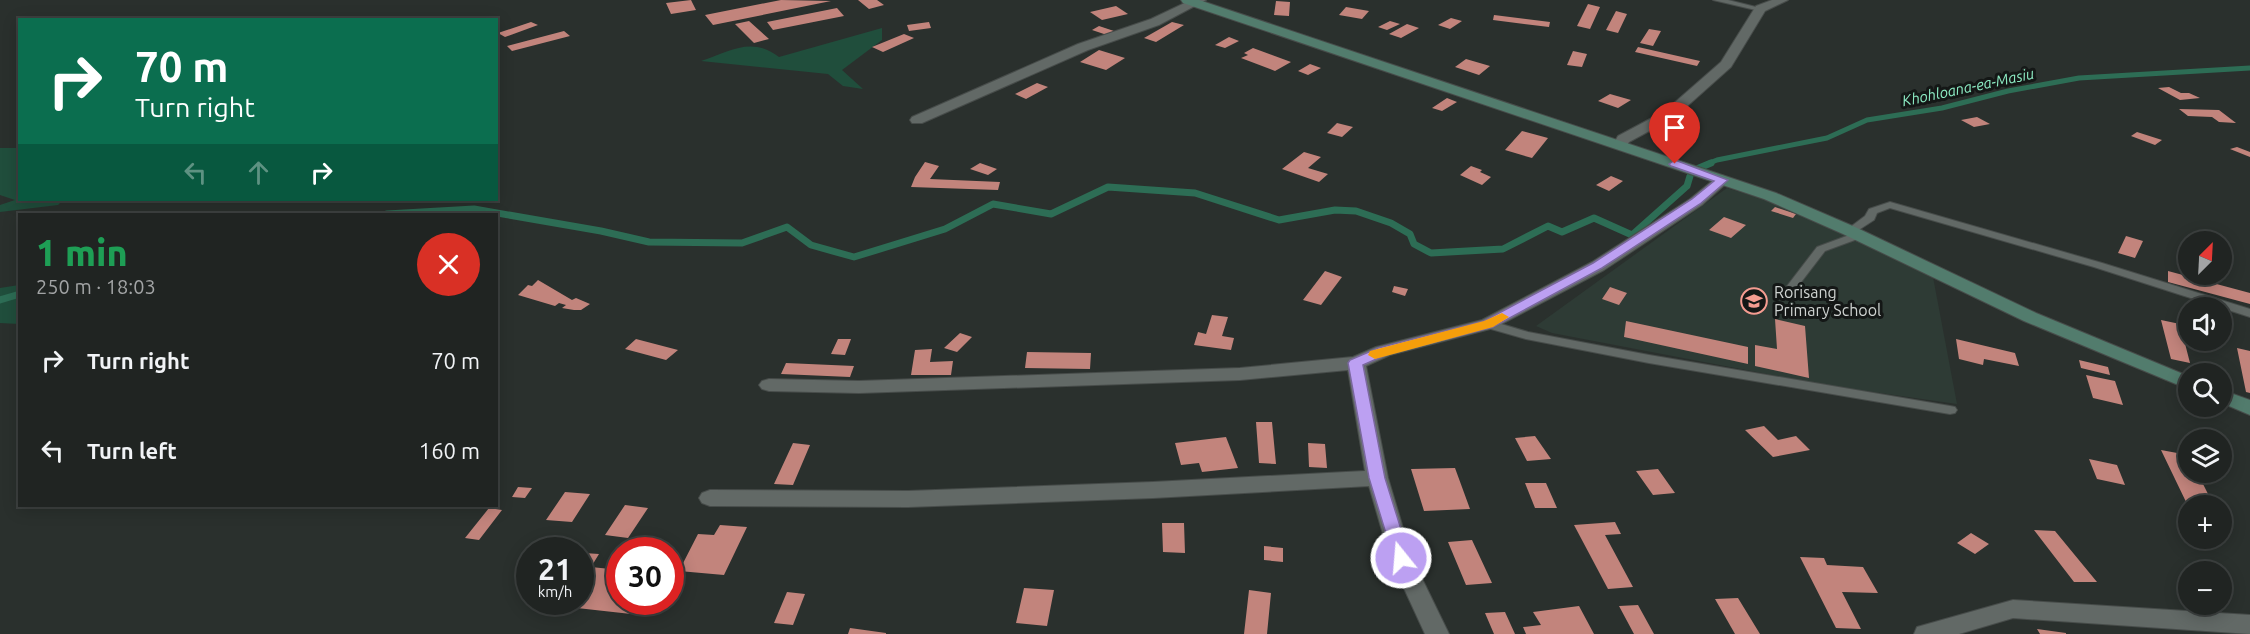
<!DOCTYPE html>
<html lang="en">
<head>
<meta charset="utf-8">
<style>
	body { margin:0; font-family:Ubuntu,sans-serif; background:#282c2a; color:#f1f3f6; height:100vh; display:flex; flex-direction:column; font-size:22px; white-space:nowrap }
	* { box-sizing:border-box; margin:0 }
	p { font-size:20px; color:#a2a4a5 }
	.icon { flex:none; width:33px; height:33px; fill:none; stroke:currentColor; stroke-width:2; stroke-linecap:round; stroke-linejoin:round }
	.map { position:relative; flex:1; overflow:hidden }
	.sheet { position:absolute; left:18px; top:213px; width:480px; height:294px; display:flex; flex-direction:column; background:#202422; border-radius:0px; box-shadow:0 3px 15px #0003,0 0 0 2px #3d4140 }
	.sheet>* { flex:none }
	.hud { position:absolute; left:18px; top:18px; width:480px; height:183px; border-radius:0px; box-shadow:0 3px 15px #0003,0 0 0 2px #3d4140; background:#0b6e4f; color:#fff; overflow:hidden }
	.needle { width:39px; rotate:24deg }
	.tools { position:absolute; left:2178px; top:231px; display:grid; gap:12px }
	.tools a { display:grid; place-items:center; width:54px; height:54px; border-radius:50%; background:#202422; box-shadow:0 3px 15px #0003,0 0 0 2px #3d4140; font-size:30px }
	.speed { position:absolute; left:516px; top:537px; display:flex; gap:12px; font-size:30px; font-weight:700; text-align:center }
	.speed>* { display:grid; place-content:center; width:78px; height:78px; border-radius:50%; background:#202422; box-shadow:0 3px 15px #0003,0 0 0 2px #3d4140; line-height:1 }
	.speed small { font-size:15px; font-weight:400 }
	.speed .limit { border:9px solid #d22; background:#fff; color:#111 }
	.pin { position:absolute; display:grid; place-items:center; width:51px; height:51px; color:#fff; margin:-62px -26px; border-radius:50% 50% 50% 0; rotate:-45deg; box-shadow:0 0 6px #0007 }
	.pin .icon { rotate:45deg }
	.me { position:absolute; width:66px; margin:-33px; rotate:343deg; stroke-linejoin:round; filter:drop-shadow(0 0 4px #0008) }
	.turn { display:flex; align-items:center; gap:21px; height:126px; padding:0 18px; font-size:27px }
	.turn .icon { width:78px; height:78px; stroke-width:2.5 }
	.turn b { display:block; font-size:42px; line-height:51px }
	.lanes { display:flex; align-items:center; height:57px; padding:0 18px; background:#0003; justify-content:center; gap:30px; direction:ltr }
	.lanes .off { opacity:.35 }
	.round { display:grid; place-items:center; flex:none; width:63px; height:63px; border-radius:32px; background:#282c2a }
	.summary { display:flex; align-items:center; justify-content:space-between; height:102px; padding:0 18px }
	h1 { font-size:36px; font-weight:800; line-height:45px; color:#1e9e55 }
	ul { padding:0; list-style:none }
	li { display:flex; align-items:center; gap:18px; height:90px; padding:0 18px }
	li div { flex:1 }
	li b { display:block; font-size:22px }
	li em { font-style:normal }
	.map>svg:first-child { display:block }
</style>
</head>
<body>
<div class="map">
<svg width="2250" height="634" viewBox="0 0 2250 634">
	<rect width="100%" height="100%" fill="#2a302d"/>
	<!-- built -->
	<path fill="#2e3b35" d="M1727,188L1802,211L1933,277L1957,404L1824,385L1552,333L1536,326Z"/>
	<!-- green -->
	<path fill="#204e3c" d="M882,28V40L842,70L863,89L843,86L828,74L701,61C730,51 752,36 779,57Z
		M0,148H19L20,200H63L58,205L0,212V205L15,200L0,195Z
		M19,285V324L0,323V288Z"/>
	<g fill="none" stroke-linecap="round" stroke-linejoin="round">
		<!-- stream-far1 -->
		<path stroke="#2d6d55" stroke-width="5" d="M1707,164L1717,160L1827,138L1867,120L1942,108L2008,91L2079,78L2250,68"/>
		<!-- stream -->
		<path stroke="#2d6d55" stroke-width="7" d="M1699,168L1711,163
			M387,214L474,209L601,231L649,242L742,243L787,227L811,245L854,257L945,229L993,204L1051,214L1108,187L1195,193L1279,220L1335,210L1356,211L1391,223L1410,234L1414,244L1431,253L1503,249L1548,226L1562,232L1594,218L1632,235L1687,186L1690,176
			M0,300L20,294"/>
	</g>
	<!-- building -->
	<path fill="#c2847c" d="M691,0L696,10L671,14L666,3Z
		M781,0L831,1L713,25L705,15Z
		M858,0H877L884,5L869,9Z
		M1276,1L1290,2L1289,16L1274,15Z
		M1588,4L1600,7L1590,29L1577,26Z
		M1116,6L1128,14L1102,20L1090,12Z
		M1346,7L1369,11L1362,19L1339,15Z
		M837,8L844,16L773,30L767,22Z
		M1616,11L1627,14L1618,33L1606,30Z
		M1494,15L1550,22L1549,27L1493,20Z
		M1451,18L1462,21L1450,29L1438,25Z
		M749,21L769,39L754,43L735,24Z
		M1390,21L1400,24L1387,30L1378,27Z
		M531,22L538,25L505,37L498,33Z
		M929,22L931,28L909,31L907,25Z
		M1172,22L1184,25L1156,42L1144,38Z
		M1407,24L1419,28L1401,38L1389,34Z
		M1099,26L1114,31L1107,35L1092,30Z
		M1649,29L1661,31L1653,46L1640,43Z
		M564,31L570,36L512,51L507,46Z
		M904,34L914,38L883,52L872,47Z
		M1229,37L1239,41L1225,48L1215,45Z
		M1638,47L1700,61L1697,66L1635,52Z
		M1253,48L1291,62L1275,71L1241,58L1248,55L1244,53Z
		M1099,50L1125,58L1106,70L1080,62Z
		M1573,51L1587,54L1582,67L1567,65Z
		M1466,59L1490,66L1479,75L1455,67Z
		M1310,64L1321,68L1308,75L1298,71Z
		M1037,83L1048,87L1026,99L1015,94Z
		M2169,87L2181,93H2189L2200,98L2180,100L2158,88Z
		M1610,94L1631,100L1618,108L1598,101Z
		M1447,98L1457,102L1442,111L1432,108Z
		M2179,109L2219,110L2236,123L2219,122L2212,117L2188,116Z
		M1977,117L1990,124L1974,127L1961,120Z
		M1337,123L1353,127L1342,137L1327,133Z
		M1522,131L1548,138L1532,158L1505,150Z
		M2137,132L2162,140L2155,145L2131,136Z
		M2237,147L2250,152V157L2230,149Z
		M1304,152L1321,157L1308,168L1328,174L1319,182L1282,169Z
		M925,162L939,166L930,179L1000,182L998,190L911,187L915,177Z
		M980,163L997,169L988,175L970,169Z
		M1471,166L1482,170L1480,172L1491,177L1482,185L1460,175Z
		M1611,176L1623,181L1609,191L1596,185Z
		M1775,207L1796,214L1793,218L1771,211Z
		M1724,217L1746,225L1731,238L1709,230Z
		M2126,236L2143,241L2135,258L2118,253Z
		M1325,271L1342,277L1321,305L1303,300Z
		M2168,271L2250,293V304L2168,282Z
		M538,280L572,300L576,298L590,304L581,310H574L562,308L566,305L559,303L555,306L518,295L528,285L532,286Z
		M1394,286L1408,289L1405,296L1392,292Z
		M1610,287L1627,293L1619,305L1602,299Z
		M1212,315L1228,317L1222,336L1234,338L1231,350L1194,345L1198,332L1206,334Z
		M1775,319L1805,326L1809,378L1755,366V345L1777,349Z
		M2161,320L2180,324L2190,363L2171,359Z
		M1626,321L1748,347V364L1624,337Z
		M960,333L972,337L957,352L944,348Z
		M636,339L678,350L666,360L625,349Z
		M838,339H851L845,355L831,354Z
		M1956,339L2015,353L2019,366L1984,359L1983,365L1959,359Z
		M2237,348L2250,351V393L2246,392Z
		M932,349L930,362L953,361L951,375H911L915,350Z
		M1027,352L1091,353L1090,369L1025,368Z
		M2079,360L2108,367L2110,375L2081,368Z
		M786,363L854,366L850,377L781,374Z
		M2086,375L2115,381L2123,405L2093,398Z
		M1256,422H1272L1276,464L1259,463Z
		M1764,426L1778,440L1796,436L1810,450L1773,457L1745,430Z
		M1535,436L1551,459L1527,461L1515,438Z
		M1226,437L1238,468L1202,472L1199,463L1181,465L1175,443Z
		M793,443L810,445L793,485L774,484Z
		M1308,443L1325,444L1327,468L1309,467Z
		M2161,450L2188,455V472H2197L2214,506H2188Z
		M2089,459L2117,465L2125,485L2097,479Z
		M1455,468L1470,509L1424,511L1411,469Z
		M1658,469L1675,493L1653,495L1636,471Z
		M1525,483H1546L1557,508H1535Z
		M518,487L532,488L525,498L512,497Z
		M565,492L590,494L572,522L546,520Z
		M625,505L648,508L628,538L605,535Z
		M489,508L502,510L479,540L465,538Z
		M1615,522L1621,534L1605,535L1633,587L1608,589L1574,525Z
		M1162,523H1184L1185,553L1163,552Z
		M720,525L747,527L724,575L679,571L698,534L714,535Z
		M2034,530L2055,531L2097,582H2074Z
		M1971,533L1989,544L1975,554L1957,543Z
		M1472,540L1492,583L1466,585L1448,542Z
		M1264,546L1283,548V562L1264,560Z
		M584,553L599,554L591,567L620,570V602H638L631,614L550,605L552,602H580V557Z
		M1800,557L1824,558L1827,565L1863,567L1878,593L1842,592L1861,629L1836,628Z
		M1024,588L1054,590L1047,626L1016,623Z
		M1249,590L1271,593L1267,634H1244Z
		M787,592L805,594L793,625L774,623Z
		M1738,598L1760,634H1735L1715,599Z
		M1638,605L1654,634H1634L1619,606Z
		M1579,606L1594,634H1526L1523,627L1541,625L1533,612Z
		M1505,612L1515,634H1494L1485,613Z
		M850,628L886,633V634H848Z
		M2037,629L2066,633V634H2040Z"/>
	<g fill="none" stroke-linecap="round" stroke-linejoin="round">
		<!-- lane casing -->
		<g stroke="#474c4a" stroke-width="2">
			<path id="lane" d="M1713,0H1728L1764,9L1760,11Z
				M1890,202L2102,263L2250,309V317L2094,267L1890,208L1877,213L1874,220L1854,233H1863L1864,235L1863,237L1825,251L1792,294H1784L1782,292L1784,290L1817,247L1852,234L1846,233L1845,231L1865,216L1869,209Z
				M1488,320L1528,332L1649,355L1950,406L1955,407L1957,410L1955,413L1950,414L1649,363L1526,339L1484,327L1482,324Z"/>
		</g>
		<!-- street casing -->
		<g stroke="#474c4a" stroke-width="2">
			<path id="street" d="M1191,0H1206L1159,25L1088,50L922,123H912L910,120L912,117L1078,44L1151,19Z
				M1772,0H1788L1765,11L1731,67L1675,117L1629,142L1625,148H1615L1613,145L1618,136L1665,111L1721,62L1756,6Z
				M1722,175L1730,180L1702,205L1604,270L1494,328L1390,355L1366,366L1388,478L1412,558L1449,634H1425L1390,558L1369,486L1153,498L908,507L710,506L702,503L699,498L702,493L710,490L908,491L1153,482L1365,471L1348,370L1240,380L859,393L769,391L762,389L759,385L762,381L769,379L859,381L1240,368L1353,357L1376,347L1482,320L1592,262L1690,199L1717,177Z
				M2013,600L2250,615V634L2013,618L1959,634H1914L1917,627Z"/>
		</g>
		<!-- secondary casing -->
		<g stroke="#474c4a" stroke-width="2">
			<path id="secondary" d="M1181,0H1199L1776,193L1855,227L2036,313L2188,376V389L2024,321L1843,234L1764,199L1183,3Z
				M2222,390L2250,400V415L2222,403Z"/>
		</g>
		<!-- lane -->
		<use href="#lane" fill="#626966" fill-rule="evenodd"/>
		<!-- street -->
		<use href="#street" fill="#626966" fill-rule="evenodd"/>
		<!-- secondary -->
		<use href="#secondary" fill="#527c6d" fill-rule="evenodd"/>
	</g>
	<!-- route -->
	<path fill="#bca0f2" stroke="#7a689d" stroke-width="1.5" d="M1675,160L1728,180L1700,204L1602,268L1493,327L1388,354L1363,365L1385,478L1410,558L1407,563L1401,565L1395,563L1369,478L1348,363L1350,360L1378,348L1484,321L1593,263L1692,199L1714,181L1671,166L1669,164Z"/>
	<!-- slow -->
	<path fill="#f59e0b" d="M1502,313L1509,317L1493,327L1375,359L1368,355L1370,351L1484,321Z"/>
	<!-- icons -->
	<defs>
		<g id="school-ring" transform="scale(1.35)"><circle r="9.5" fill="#141716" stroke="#f59c91" stroke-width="1.5"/><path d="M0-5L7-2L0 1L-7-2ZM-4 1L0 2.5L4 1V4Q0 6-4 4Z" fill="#f59c91"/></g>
	</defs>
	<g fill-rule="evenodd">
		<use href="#school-ring" x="1754" y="301"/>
	</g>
	<g text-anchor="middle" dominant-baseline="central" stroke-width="6" stroke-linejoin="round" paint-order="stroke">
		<!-- far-water labels -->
		<g font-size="15" font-style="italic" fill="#8cebc3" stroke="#141716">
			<text transform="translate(1968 87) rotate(-12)">Khohloana-ea-Masiu</text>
		</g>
		<!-- poi labels -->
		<g font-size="16" fill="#cfd3d1" stroke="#141716" text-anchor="start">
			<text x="1774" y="292">Rorisang<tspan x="1774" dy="18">Primary School</tspan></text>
		</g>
	</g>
</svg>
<div class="tools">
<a><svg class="needle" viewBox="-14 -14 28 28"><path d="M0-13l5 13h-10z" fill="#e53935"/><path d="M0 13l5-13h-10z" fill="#a2a4a5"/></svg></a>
<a><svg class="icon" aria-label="sound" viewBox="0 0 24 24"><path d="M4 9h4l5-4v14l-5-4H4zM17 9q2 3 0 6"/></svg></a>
<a><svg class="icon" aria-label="search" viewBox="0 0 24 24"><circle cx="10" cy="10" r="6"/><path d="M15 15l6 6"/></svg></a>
<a><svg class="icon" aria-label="layers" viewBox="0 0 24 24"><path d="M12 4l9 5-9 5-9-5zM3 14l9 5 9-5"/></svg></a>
<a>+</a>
<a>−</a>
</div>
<div class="speed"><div>21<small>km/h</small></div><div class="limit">30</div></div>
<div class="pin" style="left:1675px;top:164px;background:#d93025"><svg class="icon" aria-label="arrive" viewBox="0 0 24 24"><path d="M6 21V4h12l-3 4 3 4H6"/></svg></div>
<svg class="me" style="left:1401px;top:558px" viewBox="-20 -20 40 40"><circle r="17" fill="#bca0f2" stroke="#fff" stroke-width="3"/><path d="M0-11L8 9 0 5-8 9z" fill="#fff"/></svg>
<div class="hud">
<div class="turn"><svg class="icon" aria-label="right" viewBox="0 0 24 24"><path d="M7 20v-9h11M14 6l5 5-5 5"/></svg><div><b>70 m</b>Turn right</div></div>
<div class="lanes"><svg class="icon off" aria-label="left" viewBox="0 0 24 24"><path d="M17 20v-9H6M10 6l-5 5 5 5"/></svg><svg class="icon off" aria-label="ahead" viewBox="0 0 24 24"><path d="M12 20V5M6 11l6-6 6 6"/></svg><svg class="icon" aria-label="right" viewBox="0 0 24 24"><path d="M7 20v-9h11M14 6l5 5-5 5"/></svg></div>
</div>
<section class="sheet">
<div class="summary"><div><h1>1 min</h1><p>250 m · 18:03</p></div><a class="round" style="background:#d93025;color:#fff"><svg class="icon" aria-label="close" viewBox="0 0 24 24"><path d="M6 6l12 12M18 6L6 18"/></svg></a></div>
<ul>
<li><svg class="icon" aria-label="right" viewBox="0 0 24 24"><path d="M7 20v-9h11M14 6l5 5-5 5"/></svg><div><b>Turn right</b></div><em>70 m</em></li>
<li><svg class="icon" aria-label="left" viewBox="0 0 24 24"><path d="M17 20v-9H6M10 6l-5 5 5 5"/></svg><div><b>Turn left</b></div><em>160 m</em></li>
</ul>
</section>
</div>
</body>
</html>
